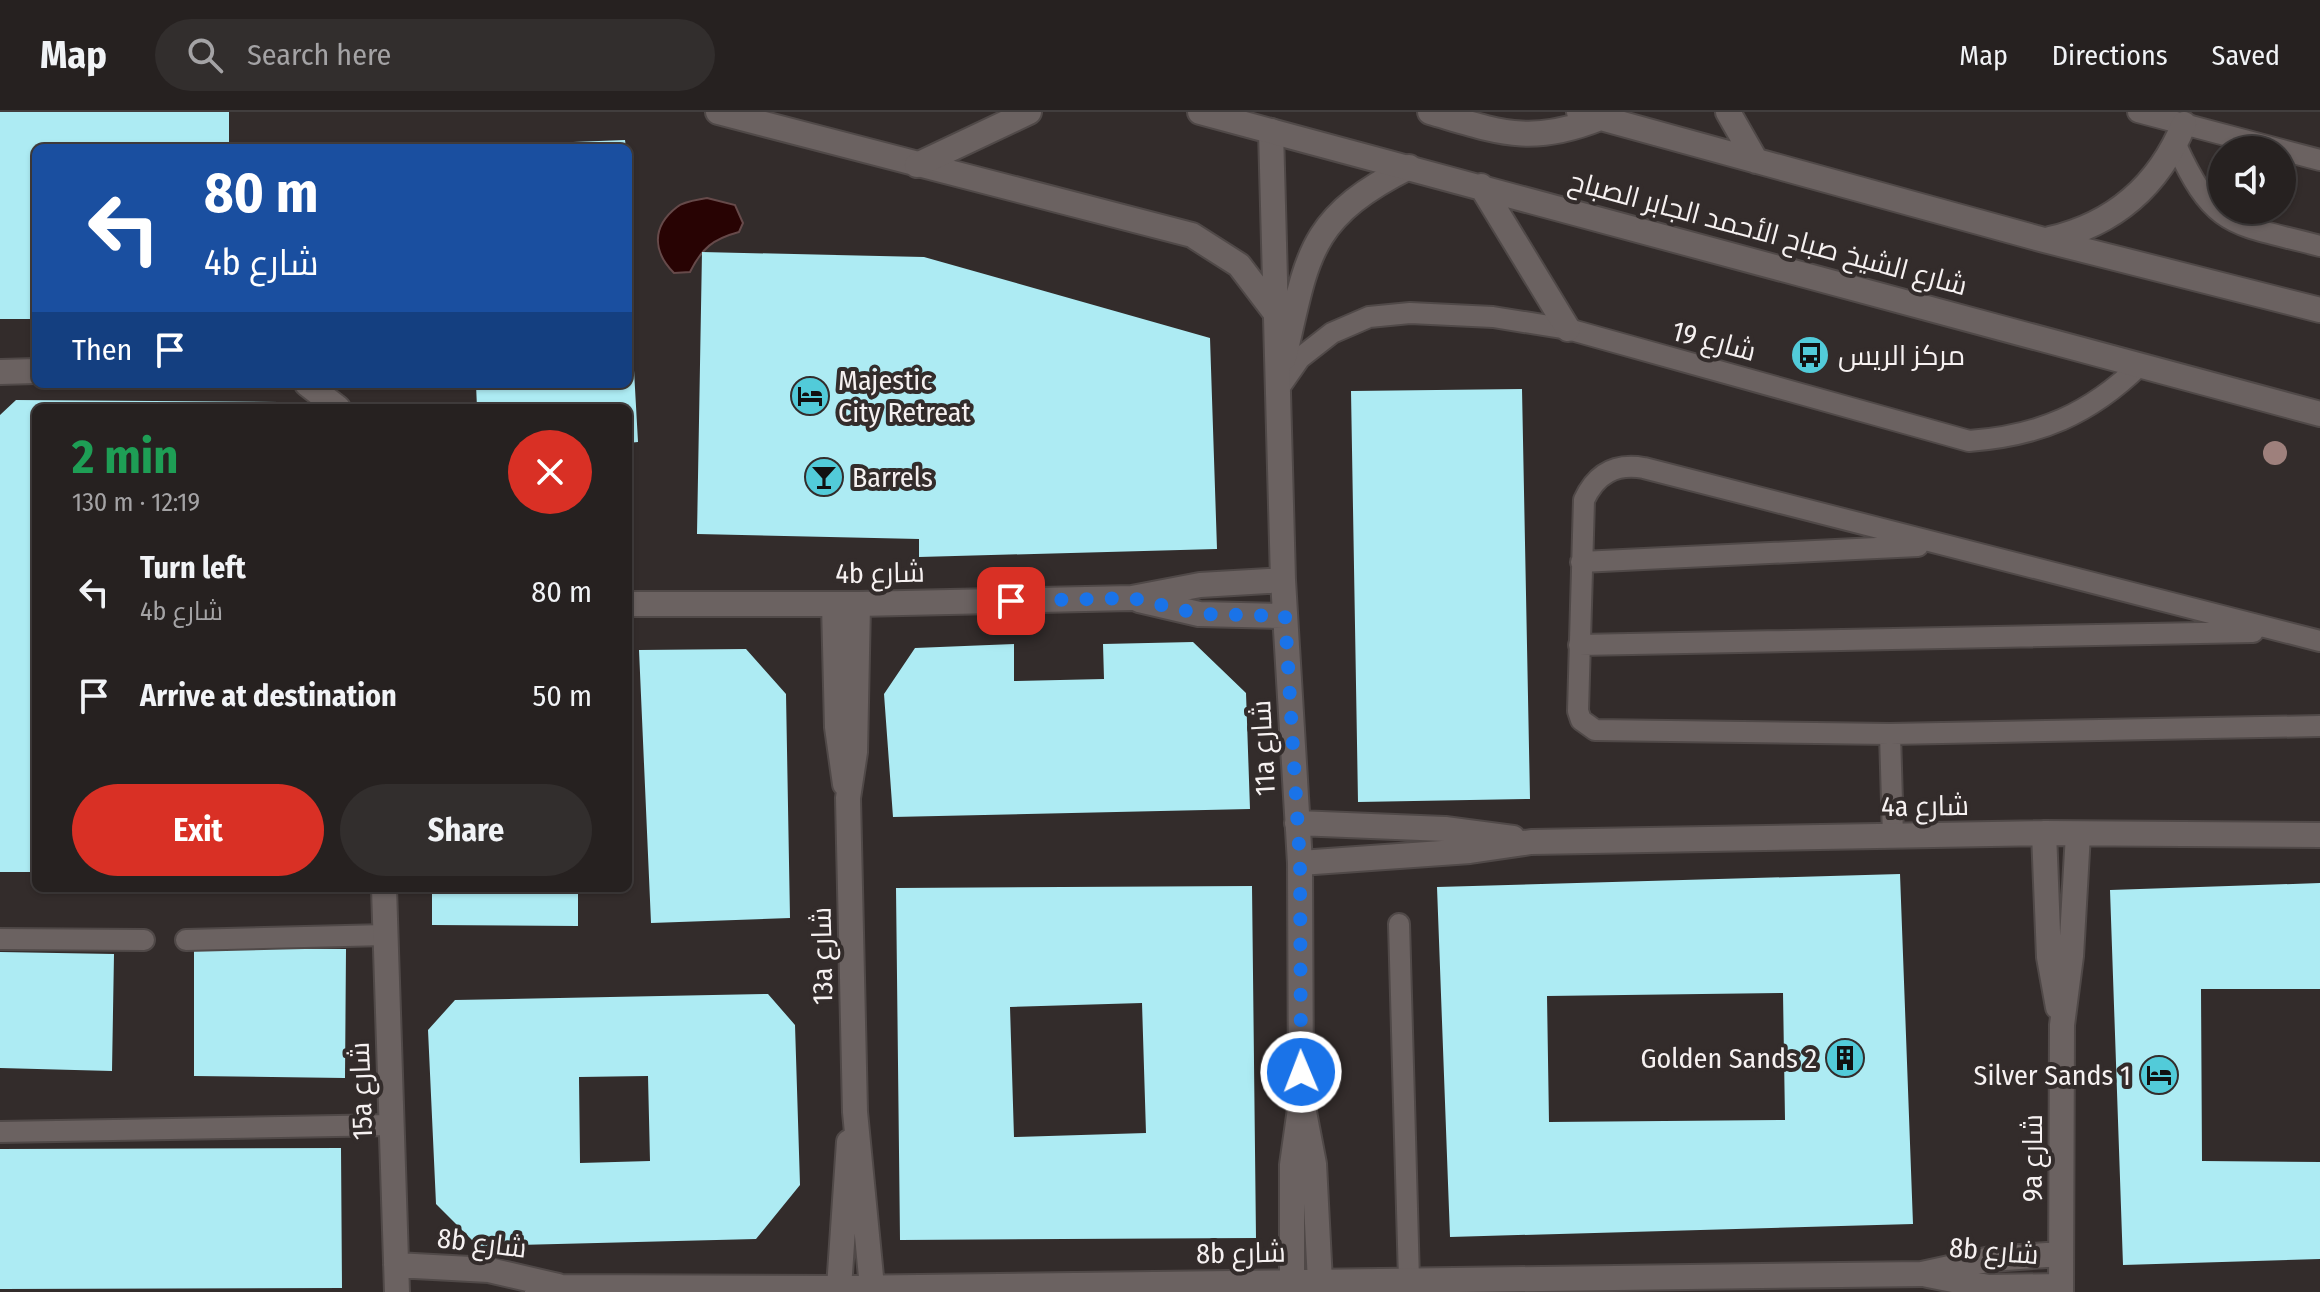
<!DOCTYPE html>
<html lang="en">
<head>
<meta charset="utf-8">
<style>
	body { margin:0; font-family:"Fira Sans Condensed",Cairo,sans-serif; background:#322e2d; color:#f1f3f6; height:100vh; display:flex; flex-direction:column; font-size:30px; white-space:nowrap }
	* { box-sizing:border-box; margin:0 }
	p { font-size:26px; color:#a4a3a5 }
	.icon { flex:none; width:44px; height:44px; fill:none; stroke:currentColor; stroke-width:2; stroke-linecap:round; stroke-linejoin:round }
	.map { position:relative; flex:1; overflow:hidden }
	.details { position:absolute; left:32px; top:292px; width:600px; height:488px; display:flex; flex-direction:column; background:#262120; border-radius:12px; box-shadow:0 2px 6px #0004,0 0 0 2px #423e3e }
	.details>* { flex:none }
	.hud { position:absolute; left:32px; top:32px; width:600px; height:244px; border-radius:12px; box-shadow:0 2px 6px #0004,0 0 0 2px #423e3e; background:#1a4fa0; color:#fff; overflow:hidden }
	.fabs { position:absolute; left:2208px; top:24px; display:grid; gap:16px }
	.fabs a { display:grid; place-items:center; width:88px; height:88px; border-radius:50%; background:#262120; box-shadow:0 2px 6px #0004,0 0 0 2px #423e3e; font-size:40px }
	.pin { position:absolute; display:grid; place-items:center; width:68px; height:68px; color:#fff; margin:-34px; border-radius:16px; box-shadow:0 4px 12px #0006 }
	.me { position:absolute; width:88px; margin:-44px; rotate:359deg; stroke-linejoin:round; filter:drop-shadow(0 0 6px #0008) }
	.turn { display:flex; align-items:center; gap:28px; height:168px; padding:0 40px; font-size:36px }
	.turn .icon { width:104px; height:104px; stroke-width:2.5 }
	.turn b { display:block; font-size:56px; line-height:68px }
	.then { display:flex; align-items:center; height:76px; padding:0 40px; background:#0003; gap:16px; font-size:30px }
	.round { display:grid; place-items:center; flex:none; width:84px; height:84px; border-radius:42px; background:#322e2d }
	.summary { display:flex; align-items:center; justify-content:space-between; height:136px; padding:0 40px }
	h1 { font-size:48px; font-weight:700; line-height:60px; color:#1e9e55 }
	.action { display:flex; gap:16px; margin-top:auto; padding:16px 40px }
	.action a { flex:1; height:92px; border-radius:48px; background:#d93025; color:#fff; font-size:32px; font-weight:700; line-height:92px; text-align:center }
	.action a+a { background:#322e2d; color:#f1f3f6 }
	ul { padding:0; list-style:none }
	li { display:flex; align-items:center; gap:24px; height:104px; padding:0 40px }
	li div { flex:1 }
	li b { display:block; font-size:30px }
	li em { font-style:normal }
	header { display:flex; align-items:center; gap:48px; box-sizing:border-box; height:112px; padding:0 40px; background:#262120; border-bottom:2px solid #423e3e }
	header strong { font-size:38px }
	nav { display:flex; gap:44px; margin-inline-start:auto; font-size:28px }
	.search { width:560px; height:72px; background:#322e2d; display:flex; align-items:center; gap:20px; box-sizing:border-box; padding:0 28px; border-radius:44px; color:#a4a3a5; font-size:30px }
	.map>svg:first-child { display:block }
</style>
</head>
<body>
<header>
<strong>Map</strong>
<div class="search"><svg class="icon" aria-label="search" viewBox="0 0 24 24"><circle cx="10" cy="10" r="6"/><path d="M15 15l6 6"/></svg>Search here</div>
<nav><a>Map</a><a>Directions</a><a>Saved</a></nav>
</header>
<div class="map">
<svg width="2320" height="1180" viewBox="0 0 2320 1180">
	<rect width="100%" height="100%" fill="#332c2b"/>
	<!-- water -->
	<path fill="#280303" stroke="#664a4a" stroke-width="2" d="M707,86L735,93L743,111L739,120C713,127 702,136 690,160L674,161C653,140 651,115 677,95C684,89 698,88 707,86Z"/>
	<!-- building -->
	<path fill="#adebf3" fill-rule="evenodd" d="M0,0H229V36H36V207H0Z
		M625,28L626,36H494L493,33Z
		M702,140L924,145L1210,226L1217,437L919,445V427L697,422Z
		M628,151L638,330L628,331V296H477L476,272H628Z
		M1522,277L1530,687L1358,690L1351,279Z
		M16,288L279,290L286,296H36V760H0V303Z
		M1193,530L1246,581L1250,697L893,705L884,582L915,536L1014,532V569L1104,567L1103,532Z
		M746,537L786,582L790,806L651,811L639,538Z
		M1900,762L1913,1112L1450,1125L1437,775ZM1783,881L1785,1008L1549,1010L1547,884Z
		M2320,771V877H2201L2202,1049L2320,1050V1147L2123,1153L2110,778Z
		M1252,774L1256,1126L900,1128L896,776ZM1142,891L1146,1021L1014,1025L1010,895Z
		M432,776H578V814L432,813Z
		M194,836L346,837L345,966L194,964Z
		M0,840L114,842L112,959L0,956Z
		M768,882L795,913L800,1073L756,1127L478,1134L436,1092L428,918L455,888ZM648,964L650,1049L580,1051L579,965Z
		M341,1036L342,1176L0,1177V1037Z"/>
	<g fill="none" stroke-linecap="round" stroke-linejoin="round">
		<!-- service casing -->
		<g stroke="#504948" stroke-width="24">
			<path id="service" d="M2138,0L2282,38
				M2176,33C2215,119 2234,111 2320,134
				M2282,38L2320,48
				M1277,279L1300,246L1332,221L1369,205L1410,201L1493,205L1568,217L1969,329C2039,324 2090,302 2140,253
				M1581,450L1918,434
				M2320,529L1644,356C1615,351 1596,362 1584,388L1578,599L1581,608L1595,618L1890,622L2320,614
				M1579,533L2253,520
				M1890,622L1893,724
				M1399,812L1409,1168
				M0,827L144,828
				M186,828L386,823
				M0,1020L392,1013"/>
		</g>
		<!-- minor casing -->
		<g stroke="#504948" stroke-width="28">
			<path id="minor" d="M718,0L1192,123L1239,153L1274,199
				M1271,19L1283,468L1300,751L1301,990L1292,1053V1170
				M1284,246C1308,142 1308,106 1409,55
				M0,260L36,259
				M307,272L338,296
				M1139,488L1199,502L1285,504
				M628,492H858L1132,486L1200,473L1283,468
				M834,492L837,615L845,672
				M858,492L855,640L848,686L855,1000L872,1175
				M1297,711L1445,717L1513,726
				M2044,721L2049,845L2058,895
				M1300,751L1470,739L1531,730L2044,721L2320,723
				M384,776L397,1180
				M1304,1000L1314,1052L1320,1170
				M396,1153L489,1158L558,1174
				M1928,1163L1988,1175L2061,1174
				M839,1176L849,1030
				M537,1180L561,1175L839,1176L1922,1162L1991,1147L2061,1142
				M2061,1180L2062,913L2071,844L2078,722"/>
		</g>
		<!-- secondary casing -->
		<g stroke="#504948" stroke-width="28">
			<path id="secondary" d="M1200,0L2320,302
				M1430,0C1499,20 1530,34 1600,6
				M1579,0L2044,128L2320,198
				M1728,0L1756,49
				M917,53L1029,0
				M1481,74L1568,217
				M2050,127C2115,112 2159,73 2184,12"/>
		</g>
		<!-- service -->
		<use href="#service" stroke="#6b6261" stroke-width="20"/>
		<!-- minor -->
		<use href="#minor" stroke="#6b6261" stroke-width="24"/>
		<!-- secondary -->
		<use href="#secondary" stroke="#6b6261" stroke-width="24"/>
	</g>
	<!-- trees -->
	<circle fill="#9e807c" cx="2275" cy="341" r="12"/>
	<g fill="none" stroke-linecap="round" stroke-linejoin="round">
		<!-- route -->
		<path stroke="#1a73e8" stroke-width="14" stroke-dasharray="0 25.2" d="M1011,489L1132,486L1199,502L1285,504L1300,751L1301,960"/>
	</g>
	<!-- icons -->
	<defs>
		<g id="bus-disc" transform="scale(2)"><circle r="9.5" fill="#52cbd9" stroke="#332c2b"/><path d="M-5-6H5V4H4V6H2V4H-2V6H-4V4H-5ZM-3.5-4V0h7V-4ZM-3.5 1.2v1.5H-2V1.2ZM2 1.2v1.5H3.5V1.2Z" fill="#111"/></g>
		<g id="hotel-disc" transform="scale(2)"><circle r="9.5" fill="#52cbd9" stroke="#332c2b"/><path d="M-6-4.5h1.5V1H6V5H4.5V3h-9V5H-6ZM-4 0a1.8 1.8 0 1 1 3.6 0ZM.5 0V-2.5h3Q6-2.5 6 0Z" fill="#111"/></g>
		<g id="bar-disc" transform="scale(2)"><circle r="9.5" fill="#52cbd9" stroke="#332c2b"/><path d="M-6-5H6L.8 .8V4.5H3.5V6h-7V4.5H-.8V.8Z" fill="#111"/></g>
		<g id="building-disc" transform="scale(2)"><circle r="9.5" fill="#52cbd9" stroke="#332c2b"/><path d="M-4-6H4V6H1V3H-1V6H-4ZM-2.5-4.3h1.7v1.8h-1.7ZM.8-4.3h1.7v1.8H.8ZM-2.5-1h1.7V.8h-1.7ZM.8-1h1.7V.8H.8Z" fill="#111"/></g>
	</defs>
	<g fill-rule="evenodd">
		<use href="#bus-disc" x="1810" y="243"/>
		<use href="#hotel-disc" x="810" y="284"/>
		<use href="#bar-disc" x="824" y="365"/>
		<use href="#building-disc" x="1845" y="946"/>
		<use href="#hotel-disc" x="2159" y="963"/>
	</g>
	<g text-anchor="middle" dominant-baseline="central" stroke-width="8" stroke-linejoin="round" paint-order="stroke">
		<!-- street labels -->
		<g font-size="28" fill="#f6f1f1" stroke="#332c2b">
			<text transform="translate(1768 121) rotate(15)">شارع الشيخ صباح الأحمد الجابر الصباح</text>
			<text transform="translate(1714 229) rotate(15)">شارع 19</text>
			<text transform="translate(880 461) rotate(-1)">4b شارع</text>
			<text transform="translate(1263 636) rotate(-93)">11a شارع</text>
			<text transform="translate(1925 694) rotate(-1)">4a شارع</text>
			<text transform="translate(822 844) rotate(-91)">13a شارع</text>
			<text transform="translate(361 979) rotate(-92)">15a شارع</text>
			<text transform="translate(2032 1046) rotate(-90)">9a شارع</text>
			<text transform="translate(482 1131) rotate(7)">8b شارع</text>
			<text transform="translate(1994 1139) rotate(5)">8b شارع</text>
			<text transform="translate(1241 1141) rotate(-1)">8b شارع</text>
		</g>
		<!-- poi labels -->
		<g font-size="28" fill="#f6f1f1" stroke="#332c2b" text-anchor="start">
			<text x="1838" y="243">مركز الريس</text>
			<text x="838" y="268">Majestic<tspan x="838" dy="32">City Retreat</tspan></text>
			<text x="852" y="365">Barrels</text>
			<text x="1817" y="946" text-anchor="end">Golden Sands 2</text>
			<text x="2131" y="963" text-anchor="end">Silver Sands 1</text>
		</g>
	</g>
</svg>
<div class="fabs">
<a><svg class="icon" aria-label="sound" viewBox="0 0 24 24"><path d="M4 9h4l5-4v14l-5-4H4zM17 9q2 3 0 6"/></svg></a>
</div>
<div class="pin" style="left:1011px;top:489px;background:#d93025"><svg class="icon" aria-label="arrive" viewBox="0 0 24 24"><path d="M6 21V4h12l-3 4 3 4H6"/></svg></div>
<svg class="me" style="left:1301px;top:960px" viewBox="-20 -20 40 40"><circle r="17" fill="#1a73e8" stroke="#fff" stroke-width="3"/><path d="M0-11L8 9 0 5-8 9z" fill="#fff"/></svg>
<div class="hud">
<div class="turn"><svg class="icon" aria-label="left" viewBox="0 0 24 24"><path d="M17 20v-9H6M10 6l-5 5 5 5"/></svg><div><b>80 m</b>4b شارع</div></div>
<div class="then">Then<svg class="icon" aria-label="arrive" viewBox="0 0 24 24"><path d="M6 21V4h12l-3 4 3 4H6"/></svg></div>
</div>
<section class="details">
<div class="summary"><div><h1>2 min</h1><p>130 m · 12:19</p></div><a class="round" style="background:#d93025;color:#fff"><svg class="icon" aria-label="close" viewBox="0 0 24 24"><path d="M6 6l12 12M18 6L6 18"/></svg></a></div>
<ul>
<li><svg class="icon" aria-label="left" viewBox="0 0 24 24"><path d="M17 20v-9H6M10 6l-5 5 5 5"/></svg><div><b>Turn left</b><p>4b شارع</p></div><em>80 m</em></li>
<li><svg class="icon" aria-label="arrive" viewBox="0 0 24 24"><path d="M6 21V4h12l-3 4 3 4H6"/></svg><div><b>Arrive at destination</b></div><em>50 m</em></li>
</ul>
<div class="action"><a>Exit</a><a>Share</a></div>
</section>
</div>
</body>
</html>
